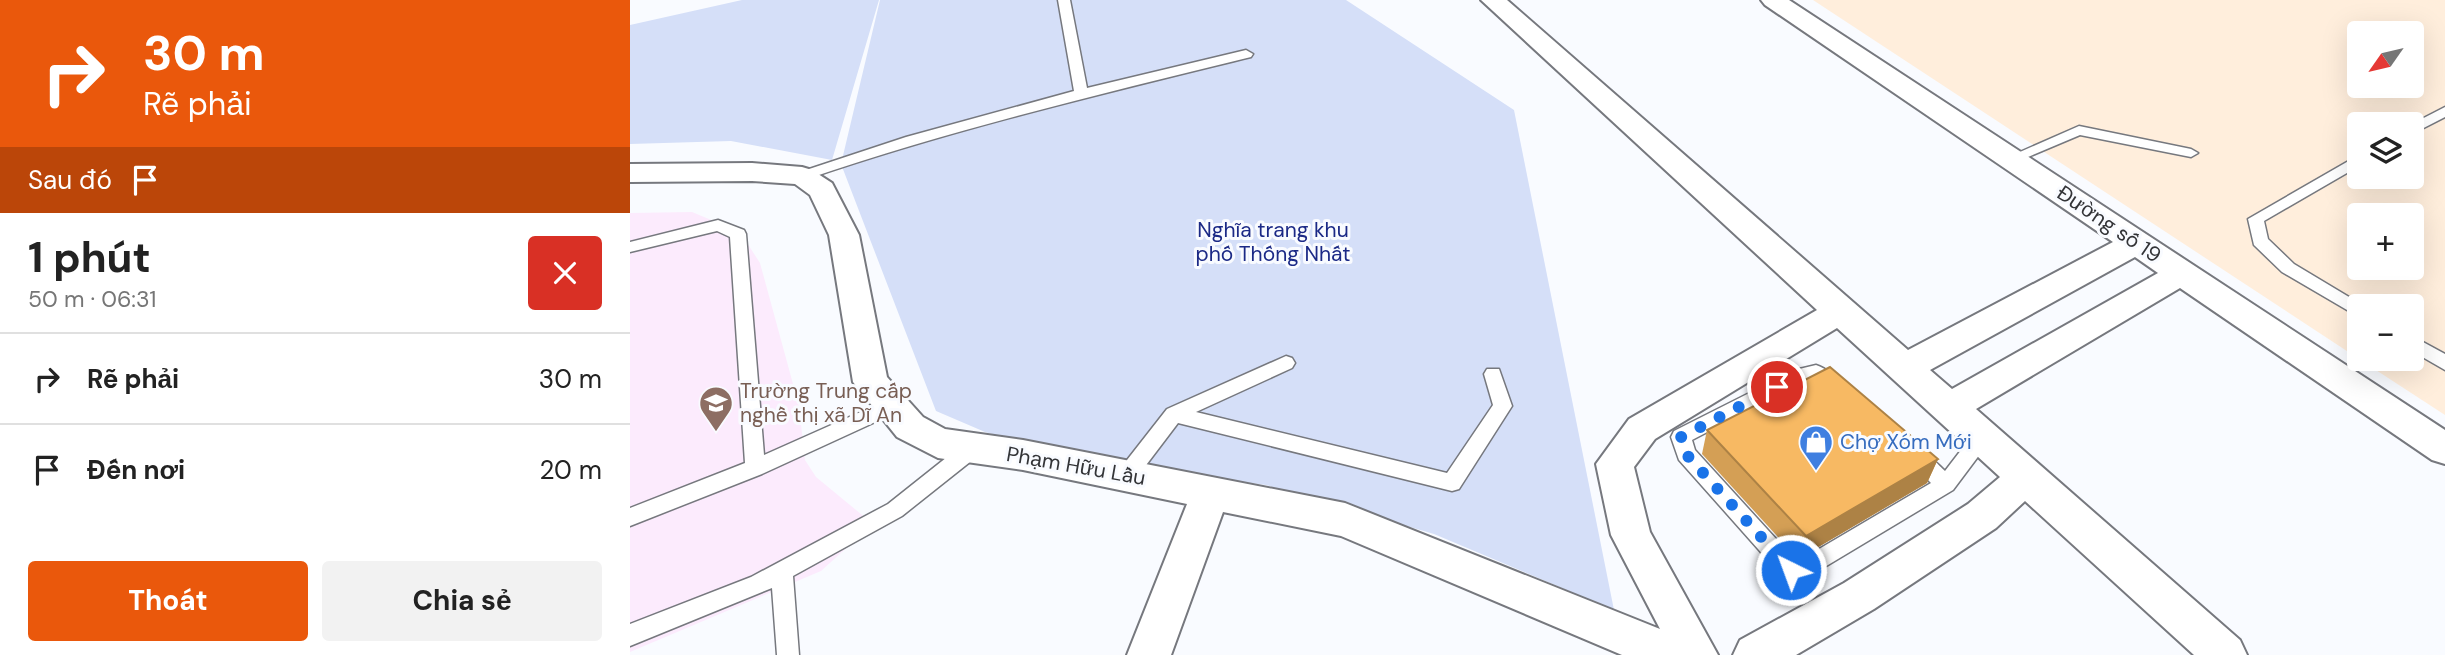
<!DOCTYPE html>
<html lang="vi">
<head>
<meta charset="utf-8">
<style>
	body { margin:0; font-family:"DM Sans",sans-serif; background:#f2f2f2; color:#222; height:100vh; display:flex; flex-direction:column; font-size:26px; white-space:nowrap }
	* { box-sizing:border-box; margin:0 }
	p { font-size:23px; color:#767676 }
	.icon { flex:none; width:38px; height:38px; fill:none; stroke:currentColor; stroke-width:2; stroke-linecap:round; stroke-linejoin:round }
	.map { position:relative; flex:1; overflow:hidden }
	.panel { display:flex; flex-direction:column; background:#fff; width:630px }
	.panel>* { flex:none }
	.banner { background:#ea580c; color:#fff; overflow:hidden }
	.needle { width:46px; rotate:236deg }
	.buttons { position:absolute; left:1717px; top:21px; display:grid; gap:14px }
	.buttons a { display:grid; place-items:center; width:77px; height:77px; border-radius:7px; background:#fff; box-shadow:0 7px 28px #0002; font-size:35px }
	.pin { position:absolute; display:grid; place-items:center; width:60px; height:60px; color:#fff; margin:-30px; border:4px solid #fff; border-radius:50%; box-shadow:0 2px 7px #0007 }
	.me { position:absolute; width:77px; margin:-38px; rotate:318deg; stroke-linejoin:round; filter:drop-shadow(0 0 5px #0008) }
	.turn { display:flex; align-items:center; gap:24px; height:147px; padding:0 28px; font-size:32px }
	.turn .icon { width:91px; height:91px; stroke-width:2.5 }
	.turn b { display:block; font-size:49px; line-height:60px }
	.then { display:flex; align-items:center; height:66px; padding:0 28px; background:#0003; gap:14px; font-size:26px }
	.round { display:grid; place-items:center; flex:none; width:74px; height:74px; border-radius:7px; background:#f2f2f2 }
	.summary { display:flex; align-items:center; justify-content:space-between; height:119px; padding:0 28px }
	h1 { font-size:42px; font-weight:700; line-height:52px }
	.cta { display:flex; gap:14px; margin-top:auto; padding:14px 28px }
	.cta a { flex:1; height:80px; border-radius:7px; background:#ea580c; color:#fff; font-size:28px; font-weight:700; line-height:80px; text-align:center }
	.cta a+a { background:#f2f2f2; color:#222 }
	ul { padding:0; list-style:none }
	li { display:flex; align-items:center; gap:21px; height:91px; padding:0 28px; border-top:2px solid #e0e0e0 }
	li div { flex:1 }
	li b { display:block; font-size:26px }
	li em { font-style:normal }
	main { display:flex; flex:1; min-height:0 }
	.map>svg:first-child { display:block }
</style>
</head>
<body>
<main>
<section class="panel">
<div class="banner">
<div class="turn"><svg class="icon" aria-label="right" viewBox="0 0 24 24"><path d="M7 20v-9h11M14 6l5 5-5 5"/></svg><div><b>30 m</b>Rẽ phải</div></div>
<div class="then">Sau đó<svg class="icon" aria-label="arrive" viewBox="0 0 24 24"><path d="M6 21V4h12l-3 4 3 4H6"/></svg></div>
</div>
<div class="summary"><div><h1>1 phút</h1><p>50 m · 06:31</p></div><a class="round" style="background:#d93025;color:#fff"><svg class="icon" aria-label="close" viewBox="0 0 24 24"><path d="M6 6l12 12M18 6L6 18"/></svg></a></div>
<ul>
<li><svg class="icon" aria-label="right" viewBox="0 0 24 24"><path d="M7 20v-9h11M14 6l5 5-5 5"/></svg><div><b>Rẽ phải</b></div><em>30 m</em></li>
<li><svg class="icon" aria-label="arrive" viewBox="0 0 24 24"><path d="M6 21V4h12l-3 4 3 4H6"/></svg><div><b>Đến nơi</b></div><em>20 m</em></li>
</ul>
<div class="cta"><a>Thoát</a><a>Chia sẻ</a></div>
</section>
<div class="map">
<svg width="1815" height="655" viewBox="0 0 1815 655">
	<rect width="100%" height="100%" fill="#f9fbff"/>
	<!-- industrial -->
	<path fill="#ffeedc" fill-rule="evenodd" d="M1183,0H1815V415L1729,359H1782V306H1729V359ZM1729,33H1782V86H1729ZM1729,124H1782V177H1729ZM1729,215H1782V268H1729Z"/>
	<!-- education -->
	<path fill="#fcebfd" d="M62,212L110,232L130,263L169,406L175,460L186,477L243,524L191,571L0,652V213Z"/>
	<!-- green -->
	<path fill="#d5dff8" d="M112,0H249L202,160L101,141L0,144V25Z
		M250,0H716L884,110L984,610L804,534L636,485L464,463L355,432L306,411L211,164Z"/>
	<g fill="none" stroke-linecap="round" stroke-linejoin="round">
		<!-- service casing -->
		<g stroke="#76787e" stroke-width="3">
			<path id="service" d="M428,0H440L457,88L616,50L623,54L621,57C471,94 323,129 177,179H167L164,176L167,173L276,137L444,91Z
				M1815,107V117L1782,134V124Z
				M1449,126L1561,149L1568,153L1561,157L1450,135L1386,162H1376L1374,159Z
				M1729,155V166L1634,221L1638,239L1664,264L1734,306H1729V317L1652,272L1624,245L1618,219Z
				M88,220L114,230L116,234L134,455L253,402L260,400L267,402L269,407L267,412L132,474L0,526V508L115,463L100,237L87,231L0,252V242Z
				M1782,336L1815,354V370L1782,351Z
				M656,356L662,358L665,363L662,368L566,412L817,473L863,405L854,374L857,369H869L882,406L829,489L822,491L548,423L504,481L497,483L490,481L487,475L490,469L537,409Z
				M1186,365C1196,368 1208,378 1213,388L1211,393H1197L1183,380L1175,381L1062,440L1065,450L1167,562L1301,483L1274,456L1277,450C1292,445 1304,461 1315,471L1345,432L1352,430L1359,432L1362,438L1323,490L1168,583L1153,577L1049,460L1041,437L1044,431L1165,370Z
				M343,440L350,442L353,448L350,454L272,516L163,576L169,655H147L142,588L0,646V624L121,577L258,504L336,442Z"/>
		</g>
		<!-- minor casing -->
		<g stroke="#76787e" stroke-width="4">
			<path id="minor" d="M851,0H877L1278,350L1483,242L1135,5L1131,0H1159L1815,430V464L1802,460L1550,288L1346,409L1610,640L1617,655H1564L1395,501L1366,528L1244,609L1166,655H1103L1110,640L1214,583L1338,504L1370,477L1207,328L1025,439L1004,467L1020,532L1088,655H992L711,536L593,512L541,655H497L557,504L393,470L308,458L267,437L223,382L199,235L180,195L165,184L122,181L0,182V164L122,163L172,167L182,170L202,183L229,235L257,377L293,417L315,429L393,440L715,503L1030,629L981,535L966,464L999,419L1187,310ZM1505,257L1528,273L1322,389L1300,370Z"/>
		</g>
		<!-- service -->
		<use href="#service" fill="#fff" fill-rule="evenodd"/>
		<!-- minor -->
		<use href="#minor" fill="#fff" fill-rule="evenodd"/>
	</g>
	<!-- wall -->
	<path fill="#d49f55" d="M1077,430L1308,459L1297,483L1168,559L1072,454Z"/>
	<!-- shaded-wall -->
	<path fill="#ad8245" d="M1308,459L1297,483L1168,559L1176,536Z"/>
	<!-- building -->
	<path fill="#f7b963" stroke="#ad8245" stroke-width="2" d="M1200,367L1308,459L1176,536L1077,430Z"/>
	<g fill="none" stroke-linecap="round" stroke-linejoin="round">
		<!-- route -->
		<path stroke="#1a73e8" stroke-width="12" stroke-dasharray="0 21.6" d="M1147,387L1051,437L1056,454L1161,570"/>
	</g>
	<!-- icons -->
	<defs>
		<g id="university-pin" transform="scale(1.75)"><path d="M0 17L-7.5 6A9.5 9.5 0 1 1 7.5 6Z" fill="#8d6e63" stroke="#f9fbff"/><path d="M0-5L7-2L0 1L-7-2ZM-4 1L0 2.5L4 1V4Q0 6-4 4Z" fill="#fff"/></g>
		<g id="shop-pin" transform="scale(1.75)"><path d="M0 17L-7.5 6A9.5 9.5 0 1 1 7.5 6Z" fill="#3f7fe0" stroke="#f9fbff"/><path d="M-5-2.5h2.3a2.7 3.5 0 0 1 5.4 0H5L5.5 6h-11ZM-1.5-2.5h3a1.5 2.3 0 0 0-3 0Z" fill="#fff"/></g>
	</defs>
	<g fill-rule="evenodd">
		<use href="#university-pin" x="86" y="403"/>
		<use href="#shop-pin" x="1186" y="442"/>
	</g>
	<g text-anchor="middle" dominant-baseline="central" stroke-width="6" stroke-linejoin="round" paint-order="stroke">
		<!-- street labels -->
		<g font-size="21" fill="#333437" stroke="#f9fbff">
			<text transform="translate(1479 224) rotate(34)">Đường số 19</text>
			<text transform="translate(446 466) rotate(10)">Phạm Hữu Lầu</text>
		</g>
		<!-- park labels -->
		<g font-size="21" fill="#1b2986" stroke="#f9fbff">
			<text x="643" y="230">Nghĩa trang khu<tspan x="643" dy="24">phố Thống Nhất</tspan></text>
		</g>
		<!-- education labels -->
		<g font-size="21" fill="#785e54" stroke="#f9fbff" text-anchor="start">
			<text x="110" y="391">Trường Trung cấp<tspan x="110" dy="24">nghề thị xã Dĩ An</tspan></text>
		</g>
		<!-- shop labels -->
		<g font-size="21" fill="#366cbe" stroke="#f9fbff" text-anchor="start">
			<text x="1210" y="442">Chợ Xóm Mới</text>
		</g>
	</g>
</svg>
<div class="buttons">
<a><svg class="needle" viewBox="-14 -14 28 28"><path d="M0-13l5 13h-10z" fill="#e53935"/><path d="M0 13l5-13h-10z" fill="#767676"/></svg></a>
<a><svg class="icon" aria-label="layers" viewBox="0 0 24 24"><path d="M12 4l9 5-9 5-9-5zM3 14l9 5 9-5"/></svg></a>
<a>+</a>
<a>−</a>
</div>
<div class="pin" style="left:1147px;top:387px;background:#d93025"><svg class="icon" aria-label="arrive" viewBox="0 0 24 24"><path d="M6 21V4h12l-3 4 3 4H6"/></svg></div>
<svg class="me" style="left:1161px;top:570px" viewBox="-20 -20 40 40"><circle r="17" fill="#1a73e8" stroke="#fff" stroke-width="3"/><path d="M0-11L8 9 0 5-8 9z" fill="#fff"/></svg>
</div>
</main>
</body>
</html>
